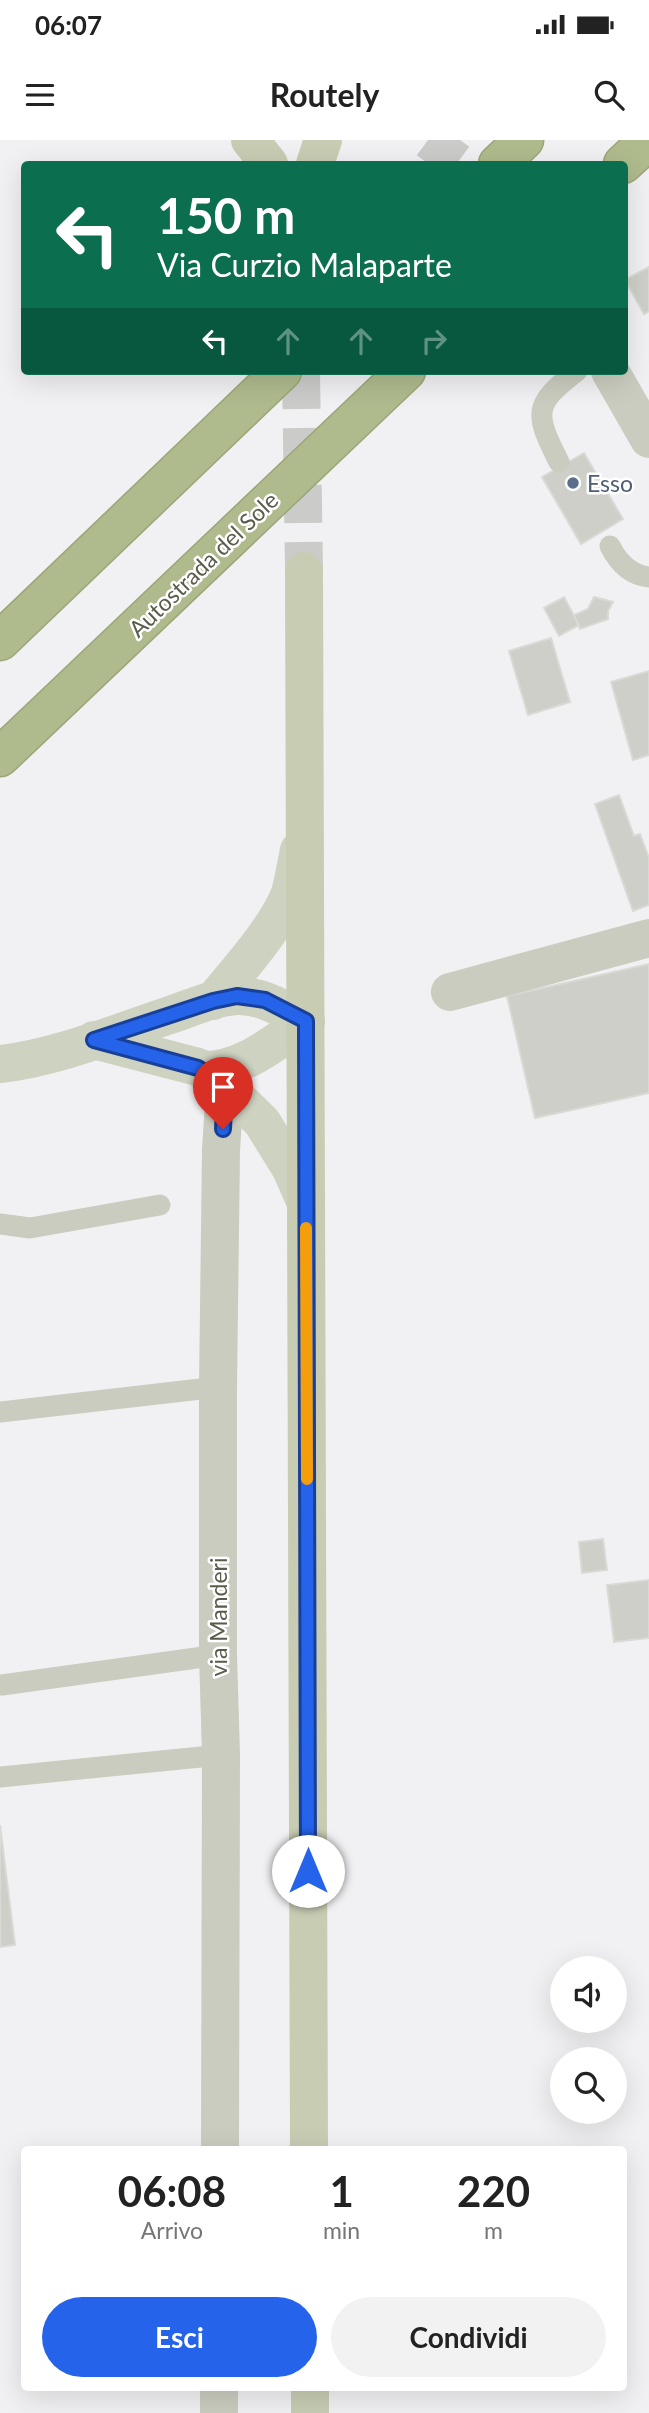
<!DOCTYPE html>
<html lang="it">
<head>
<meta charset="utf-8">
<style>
	body { margin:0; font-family:Lato,sans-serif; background:#f2f2f2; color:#222; height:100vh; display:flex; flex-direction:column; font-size:26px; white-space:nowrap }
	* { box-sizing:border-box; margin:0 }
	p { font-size:23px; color:#767676 }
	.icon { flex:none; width:38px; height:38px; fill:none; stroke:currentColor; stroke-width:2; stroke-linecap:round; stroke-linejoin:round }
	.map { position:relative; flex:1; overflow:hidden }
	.drawer { position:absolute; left:21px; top:2006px; width:606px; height:245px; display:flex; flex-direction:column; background:#fff; border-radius:7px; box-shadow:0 7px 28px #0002 }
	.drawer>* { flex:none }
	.guide { position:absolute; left:21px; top:21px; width:607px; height:214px; border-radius:7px; box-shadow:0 7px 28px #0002; background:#0b6e4f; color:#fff; overflow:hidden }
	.tools { position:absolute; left:550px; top:1816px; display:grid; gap:14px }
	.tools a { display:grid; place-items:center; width:77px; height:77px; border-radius:50%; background:#fff; box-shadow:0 7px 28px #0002; font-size:35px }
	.pin { position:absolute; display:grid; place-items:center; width:60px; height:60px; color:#fff; margin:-72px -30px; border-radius:50% 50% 50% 0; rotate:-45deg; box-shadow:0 0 7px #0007 }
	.pin .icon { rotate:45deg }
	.me { position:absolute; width:77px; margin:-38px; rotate:0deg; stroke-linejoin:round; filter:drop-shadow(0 0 5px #0008) }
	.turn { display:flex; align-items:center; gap:24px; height:147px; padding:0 21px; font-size:32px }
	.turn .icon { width:91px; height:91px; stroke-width:2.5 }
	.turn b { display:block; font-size:49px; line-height:60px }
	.lanes { display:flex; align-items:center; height:66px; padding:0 21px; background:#0003; justify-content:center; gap:35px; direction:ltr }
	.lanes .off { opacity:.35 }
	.eta { display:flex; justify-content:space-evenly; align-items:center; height:119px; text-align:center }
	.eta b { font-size:42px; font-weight:700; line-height:49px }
	.primary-button { display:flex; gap:14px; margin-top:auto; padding:14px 21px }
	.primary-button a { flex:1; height:80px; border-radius:42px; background:#2563eb; color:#fff; font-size:28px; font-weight:700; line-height:80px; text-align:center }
	.primary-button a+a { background:#f2f2f2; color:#222 }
	.status { display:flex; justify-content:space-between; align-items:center; height:49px; padding:0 35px; background:#fff; direction:ltr }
	.status svg { height:19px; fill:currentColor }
	header { display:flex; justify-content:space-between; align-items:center; height:91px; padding:0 21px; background:#fff; font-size:32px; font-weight:700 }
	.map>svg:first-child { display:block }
</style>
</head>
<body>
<div class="status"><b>06:07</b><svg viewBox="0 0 49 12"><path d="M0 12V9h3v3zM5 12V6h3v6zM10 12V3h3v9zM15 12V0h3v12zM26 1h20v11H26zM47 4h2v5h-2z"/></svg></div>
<header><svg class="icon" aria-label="menu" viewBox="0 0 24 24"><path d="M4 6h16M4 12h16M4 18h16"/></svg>Routely<svg class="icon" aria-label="search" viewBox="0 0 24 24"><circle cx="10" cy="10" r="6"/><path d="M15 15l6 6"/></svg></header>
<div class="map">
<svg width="649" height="2273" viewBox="0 0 649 2273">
	<rect width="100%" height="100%" fill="#f1f1f3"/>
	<!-- building -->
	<path fill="#cdcfc8" stroke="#d8dbd5" stroke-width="2" d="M649,127V171L644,174L625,140Z
		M584,313L623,379L581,404L542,337Z
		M564,457L579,485L559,496L544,468Z
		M594,457L613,462L608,471V479L580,489L574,475L588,469Z
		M551,498L570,562L528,575L509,511Z
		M649,531V615L633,620L611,542Z
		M619,655L634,696L640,694L649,718V765L633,771L595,664Z
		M649,824V953L535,978L507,856Z
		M603,1399L607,1430L582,1433L579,1402Z
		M649,1440V1498L614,1502L607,1445Z
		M0,1685L15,1805L0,1807Z"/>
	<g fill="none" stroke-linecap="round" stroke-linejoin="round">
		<!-- street-tunnel -->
		<path stroke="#cbccc9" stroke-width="38" stroke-dasharray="38 19" stroke-linecap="butt" d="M428,0L458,22"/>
		<!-- primary-tunnel -->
		<path stroke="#cbccc9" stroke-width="38" stroke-dasharray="38 19" stroke-linecap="butt" d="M301,231L304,431"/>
		<!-- highway casing -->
		<g stroke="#9ba678" stroke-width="41">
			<path id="highway" d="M498,24L524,0
				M623,24L649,0
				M0,501L282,231
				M0,617L406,231"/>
		</g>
		<!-- lane -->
		<path stroke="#c9ccbe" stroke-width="21" d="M559,322C535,274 532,265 577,231
			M610,406C618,422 630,435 649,437
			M0,1084L30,1088L160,1065
			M0,1272L218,1247
			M2,1545L218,1515
			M0,1637L221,1615"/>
		<!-- street -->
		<path stroke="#c9ccbe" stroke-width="38" d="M610,231L649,299
			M450,852L649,798
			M220,2009L221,1615L218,1515V1247L221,1010L225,946
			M219,2247V2273"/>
		<!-- secondary -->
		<path stroke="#ced2c0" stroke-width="38" d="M213,861C237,832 277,788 290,753C294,739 296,724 299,710
			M94,900L198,927L225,946L262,982L291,1029L306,1063
			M0,924C56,918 116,893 170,875C191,868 214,857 237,856C262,855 285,870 306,881C274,903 242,931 202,930"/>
		<!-- primary -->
		<path stroke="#c7ccb3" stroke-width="38" d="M250,0L269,24
			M315,24L323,0
			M304,431L309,2009
			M310,2247V2273"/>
		<!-- highway -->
		<use href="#highway" stroke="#afba8d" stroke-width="38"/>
	</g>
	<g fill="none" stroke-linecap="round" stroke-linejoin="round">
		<!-- route casing -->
		<g stroke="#184099" stroke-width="18">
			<path id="route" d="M223,989L225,946L198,928L94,900L213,861L237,856L265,860L306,881L308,1731"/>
		</g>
		<!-- route -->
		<use href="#route" stroke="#2563eb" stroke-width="12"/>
		<!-- slow -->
		<path stroke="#f59e0b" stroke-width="12" d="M306,1088L307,1339"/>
	</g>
	<!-- markers -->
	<circle fill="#5c6f8a" stroke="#fff" stroke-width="2.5" cx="573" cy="343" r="7"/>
	<g text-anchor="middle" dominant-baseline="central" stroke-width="5" stroke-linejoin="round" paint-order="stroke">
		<!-- service labels -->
		<g font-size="23" fill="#4e5e75" stroke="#fff" text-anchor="start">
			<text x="587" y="343">Esso</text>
		</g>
		<!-- street labels -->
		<g font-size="23" fill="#595c4a" stroke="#fff">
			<text transform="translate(203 424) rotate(-44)">Autostrada del Sole</text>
			<text transform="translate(218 1477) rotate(-90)">via Manderi</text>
		</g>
	</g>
</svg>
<div class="tools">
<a><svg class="icon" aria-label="sound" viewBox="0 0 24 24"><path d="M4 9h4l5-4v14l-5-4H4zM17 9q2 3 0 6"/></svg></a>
<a><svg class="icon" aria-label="search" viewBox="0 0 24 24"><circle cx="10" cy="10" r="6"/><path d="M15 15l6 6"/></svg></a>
</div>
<div class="pin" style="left:223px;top:989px;background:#d93025"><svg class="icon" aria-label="arrive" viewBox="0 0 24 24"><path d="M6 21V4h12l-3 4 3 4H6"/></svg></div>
<svg class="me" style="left:308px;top:1731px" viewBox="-20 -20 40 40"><circle r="19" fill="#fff"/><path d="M0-13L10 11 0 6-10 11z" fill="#2563eb"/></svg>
<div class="guide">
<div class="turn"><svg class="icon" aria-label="left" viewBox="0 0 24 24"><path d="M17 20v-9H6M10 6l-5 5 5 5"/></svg><div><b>150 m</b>Via Curzio Malaparte</div></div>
<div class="lanes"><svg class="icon" aria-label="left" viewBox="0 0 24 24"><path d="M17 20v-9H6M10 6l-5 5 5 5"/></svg><svg class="icon off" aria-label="ahead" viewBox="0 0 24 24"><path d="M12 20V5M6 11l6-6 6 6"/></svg><svg class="icon off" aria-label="ahead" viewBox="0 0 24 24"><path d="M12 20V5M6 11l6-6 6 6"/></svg><svg class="icon off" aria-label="right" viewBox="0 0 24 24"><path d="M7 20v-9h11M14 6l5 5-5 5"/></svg></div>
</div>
<section class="drawer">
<div class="eta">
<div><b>06:08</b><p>Arrivo</p></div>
<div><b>1</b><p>min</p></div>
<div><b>220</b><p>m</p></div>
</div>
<div class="primary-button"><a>Esci</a><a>Condividi</a></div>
</section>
</div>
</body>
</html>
